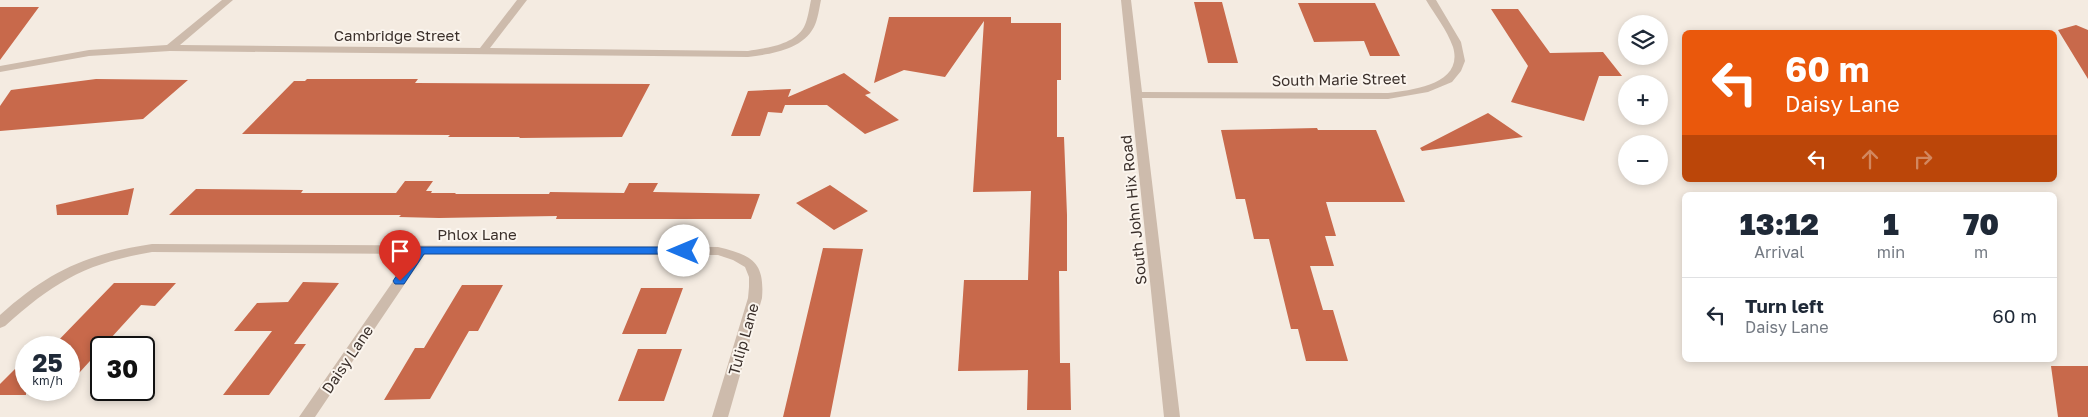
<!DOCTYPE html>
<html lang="en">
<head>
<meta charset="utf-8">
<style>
	body { margin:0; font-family:"Golos Text",sans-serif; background:#f6f6f7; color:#1f2937; height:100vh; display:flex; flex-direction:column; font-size:19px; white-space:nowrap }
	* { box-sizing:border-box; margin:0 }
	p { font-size:16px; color:#747a83 }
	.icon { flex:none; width:28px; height:28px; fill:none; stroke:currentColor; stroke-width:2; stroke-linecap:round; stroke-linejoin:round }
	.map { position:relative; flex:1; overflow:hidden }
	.sheet { position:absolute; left:1682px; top:192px; width:375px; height:170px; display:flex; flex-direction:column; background:#fff; border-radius:8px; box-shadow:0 2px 8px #0003 }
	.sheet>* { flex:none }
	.guide { position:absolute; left:1682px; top:30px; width:375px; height:152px; border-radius:8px; box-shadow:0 2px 8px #0003; background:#ea580c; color:#fff; overflow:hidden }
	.fabs { position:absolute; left:1618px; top:15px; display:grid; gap:10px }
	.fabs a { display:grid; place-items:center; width:50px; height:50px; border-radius:50%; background:#fff; box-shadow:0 2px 8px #0003; font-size:25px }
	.speed { position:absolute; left:15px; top:336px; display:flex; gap:10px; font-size:25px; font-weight:700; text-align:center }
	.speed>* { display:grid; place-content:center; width:65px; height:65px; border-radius:50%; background:#fff; box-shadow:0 2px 8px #0003; line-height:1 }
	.speed small { font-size:12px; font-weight:400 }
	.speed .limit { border:2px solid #111; border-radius:8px; background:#fff; color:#111 }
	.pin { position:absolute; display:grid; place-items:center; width:42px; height:42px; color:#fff; margin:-51px -21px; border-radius:50% 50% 50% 0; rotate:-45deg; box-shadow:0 0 5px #0007 }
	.pin .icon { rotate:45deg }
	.me { position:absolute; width:55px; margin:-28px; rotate:270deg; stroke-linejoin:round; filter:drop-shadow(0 0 4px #0008) }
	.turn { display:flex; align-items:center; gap:18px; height:105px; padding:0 20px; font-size:22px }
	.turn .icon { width:65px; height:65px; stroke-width:2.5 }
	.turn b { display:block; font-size:35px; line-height:42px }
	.lanes { display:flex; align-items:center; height:48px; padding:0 20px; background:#0003; justify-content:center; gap:25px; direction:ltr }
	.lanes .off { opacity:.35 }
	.eta { display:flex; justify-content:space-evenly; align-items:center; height:85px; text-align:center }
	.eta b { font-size:30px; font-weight:800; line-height:35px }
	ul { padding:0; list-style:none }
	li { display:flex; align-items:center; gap:15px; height:75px; padding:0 20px; border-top:1px solid #e0e1e3 }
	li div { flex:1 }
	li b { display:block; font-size:19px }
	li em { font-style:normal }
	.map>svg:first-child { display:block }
</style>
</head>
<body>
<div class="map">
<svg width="2088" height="417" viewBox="0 0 2088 417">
	<rect width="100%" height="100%" fill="#f4ebe1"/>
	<!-- building -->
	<path fill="#c8694b" d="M1194,2H1222L1238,63H1208Z
		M1298,3H1375L1400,56H1370L1364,41L1314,42Z
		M0,7H39L0,60Z
		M1491,9H1518L1550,53L1603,52L1622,76H1599L1584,121L1511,102L1528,66Z
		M889,17H1011V23H1061V80H1057V137H1064L1067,215V271H1059L1060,363H1070L1071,410H1027L1028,370L958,371L964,280H1028L1031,191L973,192L984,21L945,77L904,70L874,83Z
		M2076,25L2088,30V79L2058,30Z
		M844,73L871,93L865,95L899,120L865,134L827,105H785L782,113L768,112L760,136H731L748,91L791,89L788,97Z
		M96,79L188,80L143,119L0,131V106L11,90Z
		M307,79H418L415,83L650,84L622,137L519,138L520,137H448L450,135L242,134L294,81H305Z
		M1488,113L1523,137L1422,151L1420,148Z
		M1317,128L1318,130H1376L1405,202H1326L1336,236H1325L1334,266H1310L1323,310H1333L1348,361H1306L1298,329H1291L1269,239H1254L1245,199H1236L1221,130Z
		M405,181H433L426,191H432L431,193H456L455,194H549L550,192L624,193L629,183H658L653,192L760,194L751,219H556L557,216L439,218L399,217L401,215H169L196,189L303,190L301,193H396Z
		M830,185L868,211L834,230L796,203Z
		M134,188L128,215H57L56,205Z
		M823,248L863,249L830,417H783Z
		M303,282L339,283L294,344H306L269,395H223L272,331H234L257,303L288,302Z
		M114,283H176L155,306L141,305L69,384V348H51Z
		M462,285H503L478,331H469L430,399L384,400L415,348H424Z
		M641,288H683L666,334H622Z
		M638,349H682L664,401H618Z
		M26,358V395H0V384Z
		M2051,366H2088V417H2058Z"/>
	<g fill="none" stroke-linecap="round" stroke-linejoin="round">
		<!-- minor -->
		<path fill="#cdbbac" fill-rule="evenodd" d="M222,0H233L180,45L480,48L517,0H527L490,48L748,51C766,48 794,45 804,27C808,19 809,9 811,0H821C819,9 818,19 814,27C802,50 771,54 748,57L170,51L89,56L0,72V66L89,50L167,45Z
			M1121,0H1131L1142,92L1388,93C1413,90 1464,84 1453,47C1447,30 1435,15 1426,0H1436L1461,42L1465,61L1461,71L1452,82L1428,92L1388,99L1142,98L1180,417H1164Z
			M152,244L718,247C751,255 765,261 762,298L728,417H712L748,298L749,287V277L745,267L733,260L718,255L425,254L315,417H299L412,254L152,252C86,263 54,282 5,326L0,328V315C49,271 87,254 152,244Z"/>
	</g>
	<!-- route -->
	<path fill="#1a73e8" stroke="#114b97" d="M420,247H684L690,251L684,254H424L404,284H395L393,281L395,278L416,248Z"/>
	<g text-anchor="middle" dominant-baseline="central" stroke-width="4" stroke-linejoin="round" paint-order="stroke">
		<!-- street labels -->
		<g font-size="15" fill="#3b302b" stroke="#fbf5ee">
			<text x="397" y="35">Cambridge Street</text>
			<text transform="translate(1339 79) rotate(-1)">South Marie Street</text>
			<text transform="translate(1133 210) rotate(-96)">South John Hix Road</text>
			<text x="477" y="234">Phlox Lane</text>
			<text transform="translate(743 339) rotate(-74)">Tulip Lane</text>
			<text transform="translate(347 359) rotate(-56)">Daisy Lane</text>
		</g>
	</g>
</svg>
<div class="fabs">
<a><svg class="icon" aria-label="layers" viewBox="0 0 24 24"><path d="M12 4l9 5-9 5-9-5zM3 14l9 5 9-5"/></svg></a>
<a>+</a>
<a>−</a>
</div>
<div class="speed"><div>25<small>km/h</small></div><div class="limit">30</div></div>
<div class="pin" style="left:400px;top:281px;background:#d93025"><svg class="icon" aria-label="arrive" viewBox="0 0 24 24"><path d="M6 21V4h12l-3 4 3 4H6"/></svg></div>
<svg class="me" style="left:684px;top:251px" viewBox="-20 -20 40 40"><circle r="19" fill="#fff"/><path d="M0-13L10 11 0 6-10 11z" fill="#1a73e8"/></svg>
<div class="guide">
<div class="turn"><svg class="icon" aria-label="left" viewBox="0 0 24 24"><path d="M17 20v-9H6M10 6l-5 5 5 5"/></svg><div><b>60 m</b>Daisy Lane</div></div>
<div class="lanes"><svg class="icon" aria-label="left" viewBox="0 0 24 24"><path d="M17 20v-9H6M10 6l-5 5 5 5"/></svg><svg class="icon off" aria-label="ahead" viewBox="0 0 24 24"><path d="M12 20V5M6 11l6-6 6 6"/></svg><svg class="icon off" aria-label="right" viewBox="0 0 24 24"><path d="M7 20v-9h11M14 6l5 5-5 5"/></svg></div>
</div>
<section class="sheet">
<div class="eta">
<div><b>13:12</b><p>Arrival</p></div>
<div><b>1</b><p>min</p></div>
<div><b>70</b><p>m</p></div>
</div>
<ul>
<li><svg class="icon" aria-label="left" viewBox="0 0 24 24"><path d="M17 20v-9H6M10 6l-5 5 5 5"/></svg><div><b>Turn left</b><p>Daisy Lane</p></div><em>60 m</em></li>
</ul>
</section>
</div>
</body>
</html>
